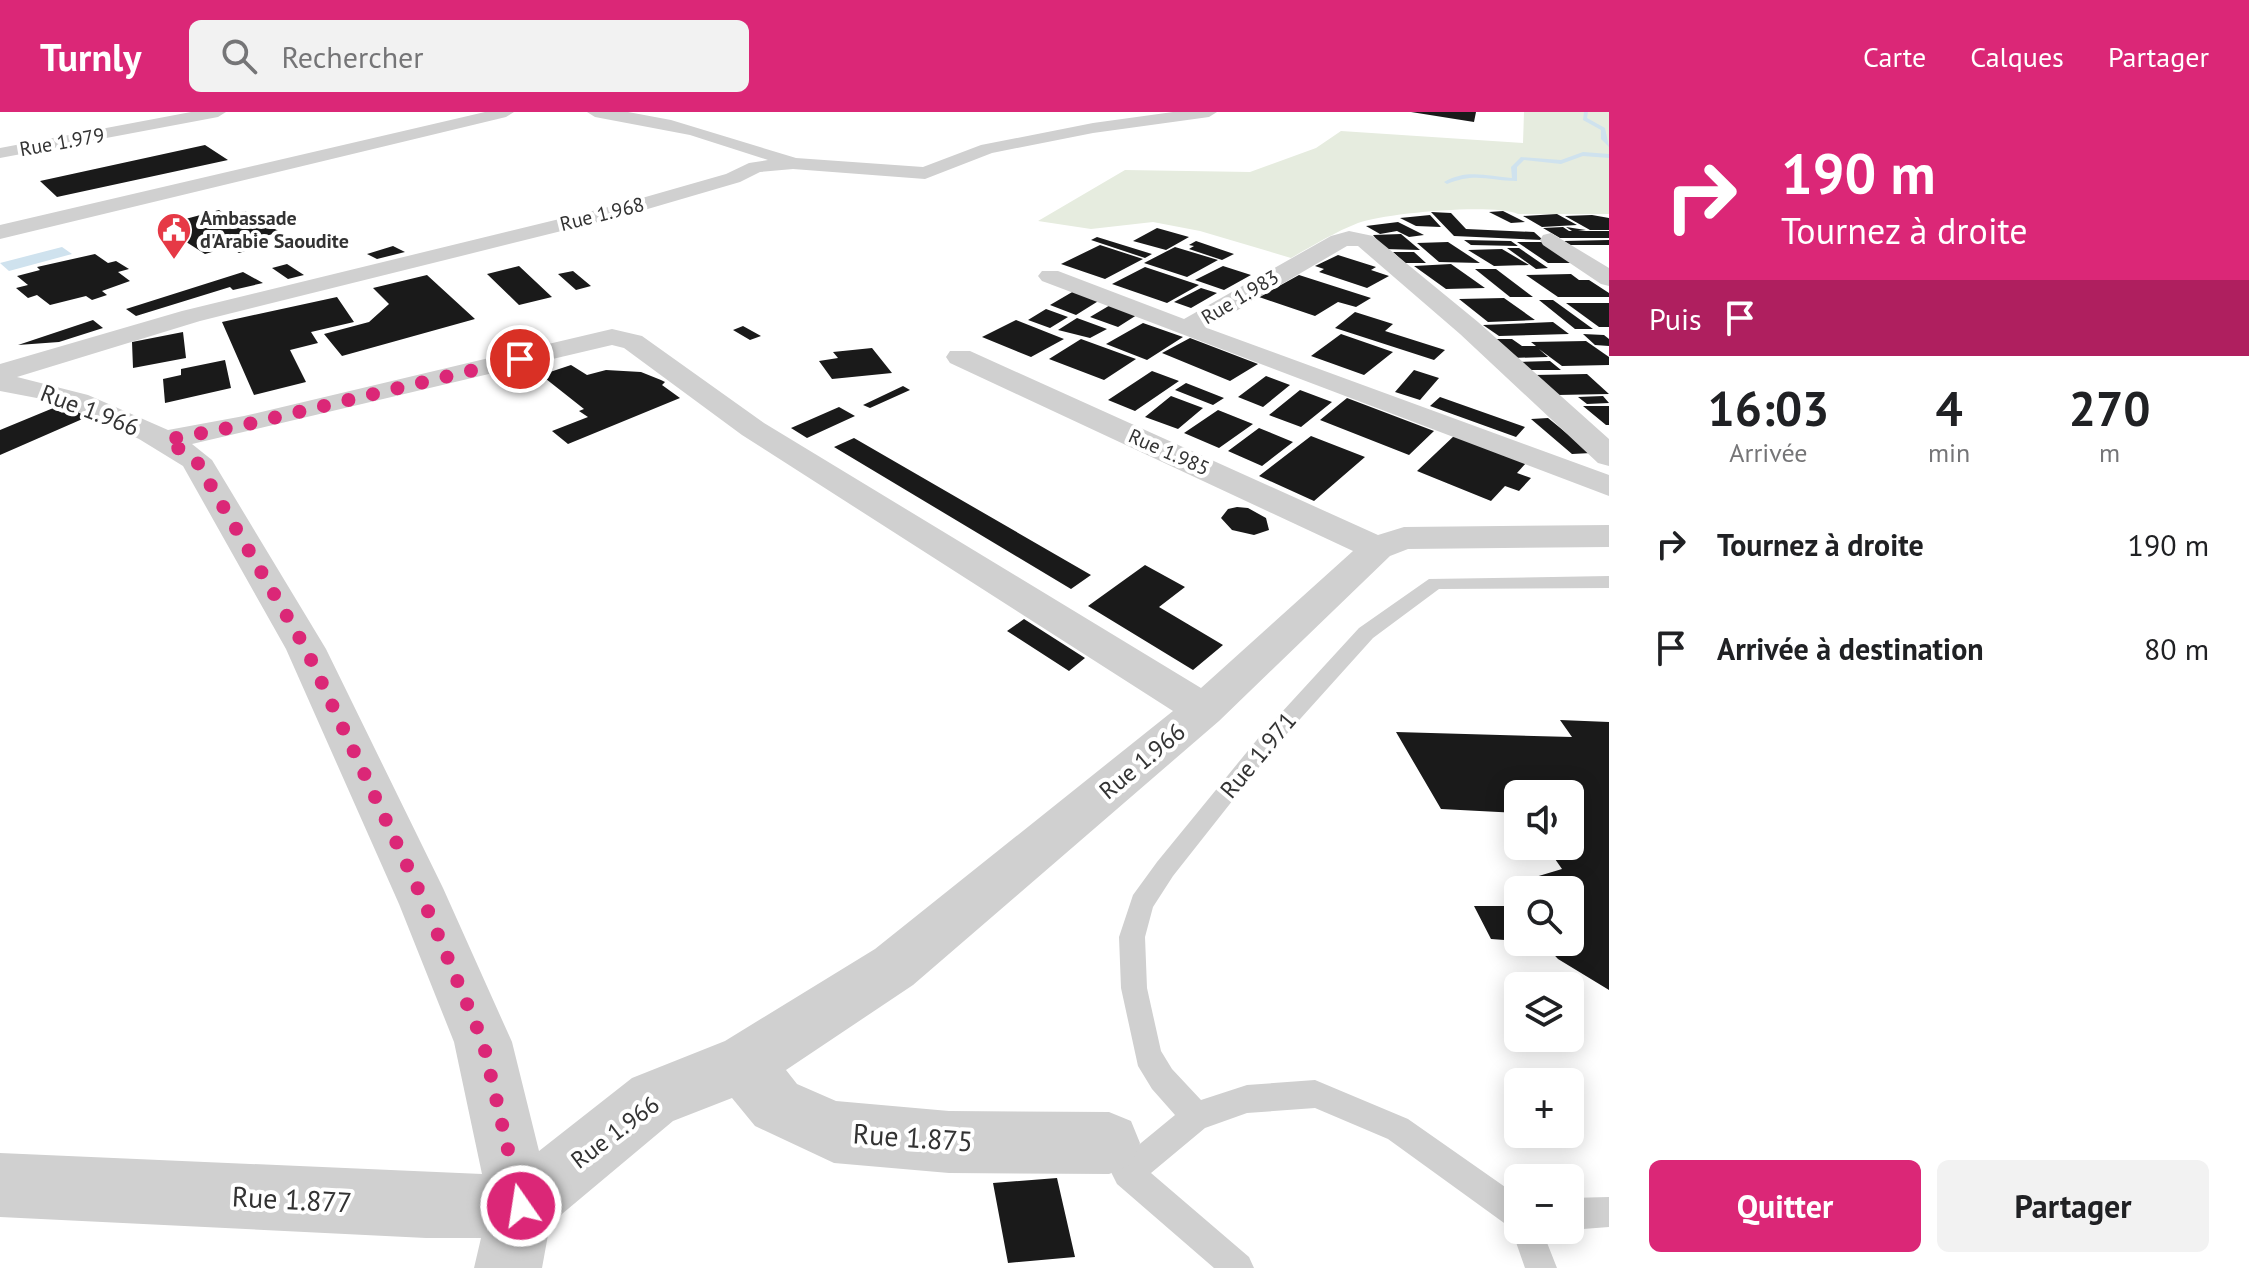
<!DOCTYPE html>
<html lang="fr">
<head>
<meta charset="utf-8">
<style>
	body { margin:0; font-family:"PT Sans",sans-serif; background:#f2f2f2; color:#202124; height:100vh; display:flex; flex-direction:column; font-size:30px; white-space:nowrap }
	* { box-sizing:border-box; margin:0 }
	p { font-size:26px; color:#757577 }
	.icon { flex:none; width:44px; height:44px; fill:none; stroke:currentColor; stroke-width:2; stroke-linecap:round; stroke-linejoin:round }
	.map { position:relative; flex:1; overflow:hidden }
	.panel { display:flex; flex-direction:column; background:#fff; width:640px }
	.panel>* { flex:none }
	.top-card { background:#db2777; color:#fff; overflow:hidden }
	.buttons { position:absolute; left:1504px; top:668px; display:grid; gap:16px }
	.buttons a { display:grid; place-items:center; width:80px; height:80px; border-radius:12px; background:#fff; box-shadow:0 4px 20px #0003; font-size:40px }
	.pin { position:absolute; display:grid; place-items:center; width:68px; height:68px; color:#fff; margin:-34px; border:4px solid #fff; border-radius:50%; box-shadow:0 2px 8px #0007 }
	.me { position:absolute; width:88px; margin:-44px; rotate:347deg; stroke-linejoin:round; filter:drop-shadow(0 0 6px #0008) }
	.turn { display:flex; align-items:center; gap:28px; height:168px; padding:0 40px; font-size:36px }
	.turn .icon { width:104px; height:104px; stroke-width:2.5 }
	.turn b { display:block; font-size:56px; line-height:68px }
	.then { display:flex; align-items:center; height:76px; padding:0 40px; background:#0003; gap:16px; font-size:30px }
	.eta { display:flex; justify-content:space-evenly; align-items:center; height:136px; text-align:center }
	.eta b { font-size:48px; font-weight:700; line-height:56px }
	.cta { display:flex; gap:16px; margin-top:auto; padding:16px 40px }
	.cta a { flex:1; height:92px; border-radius:12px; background:#db2777; color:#fff; font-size:32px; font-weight:700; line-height:92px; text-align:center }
	.cta a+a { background:#f2f2f2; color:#202124 }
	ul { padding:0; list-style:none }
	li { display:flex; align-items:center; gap:24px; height:104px; padding:0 40px }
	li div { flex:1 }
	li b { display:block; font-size:30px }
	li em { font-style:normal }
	header { display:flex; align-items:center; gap:48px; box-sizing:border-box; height:112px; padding:0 40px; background:#db2777; color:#fff }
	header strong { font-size:38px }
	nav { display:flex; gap:44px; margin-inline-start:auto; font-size:28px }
	.search { width:560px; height:72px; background:#f2f2f2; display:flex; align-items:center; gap:20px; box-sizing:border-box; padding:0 28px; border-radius:12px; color:#757577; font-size:30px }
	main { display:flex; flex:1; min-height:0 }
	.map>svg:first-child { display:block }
</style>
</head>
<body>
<header>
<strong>Turnly</strong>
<div class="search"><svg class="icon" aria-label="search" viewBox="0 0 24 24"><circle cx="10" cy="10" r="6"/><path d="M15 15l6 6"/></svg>Rechercher</div>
<nav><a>Carte</a><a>Calques</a><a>Partager</a></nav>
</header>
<main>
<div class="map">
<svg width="1609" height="1156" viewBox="0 0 1609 1156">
	<rect width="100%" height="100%" fill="#fff"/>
	<!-- green -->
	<path fill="#e6ecdf" d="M1524,0H1609V102H1518C1493,91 1385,101 1358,111C1335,120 1312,134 1291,146L1200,119L1153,110L1091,117L1038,109L1125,58L1250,60L1316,36L1341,19L1523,31Z"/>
	<!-- water -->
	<path fill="#cfe2ee" d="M62,135L72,142L9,159L0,151Z"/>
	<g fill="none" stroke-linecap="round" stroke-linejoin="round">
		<!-- stream -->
		<path fill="#cfe2ee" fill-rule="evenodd" d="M1584,0H1588L1587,6L1605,16L1609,35L1601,27V18L1583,8Z
			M1583,40L1609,42V46L1583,44L1561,52L1524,48L1517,55V69C1489,69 1476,60 1447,72L1444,70C1466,57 1488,64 1512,66L1511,55L1521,45L1561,48Z"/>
	</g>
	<!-- building -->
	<path fill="#1a1a1a" d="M1411,0H1476L1474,10Z
		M205,33L228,48L57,85L40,69Z
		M219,98L228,104L245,99L280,120L255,127L265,133L239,141L229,135L205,142L169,119L186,114L178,109Z
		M1503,99L1525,110L1511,111L1489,100Z
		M1431,100L1451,101L1466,117L1534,120L1543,128L1454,124Z
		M1557,102L1577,113L1542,115L1523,104Z
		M1430,103L1441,115L1416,114L1400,106Z
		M1592,103L1609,106V118H1590L1565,104Z
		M1398,110L1424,123L1409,125L1397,119L1380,122L1366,114Z
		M1563,115L1569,119H1572L1566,115L1586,118L1578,119H1609V126H1560L1543,116Z
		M1157,116L1189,125L1166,138L1133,129Z
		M1401,122L1420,138L1384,137L1373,123Z
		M1097,125L1152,142L1145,146L1091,128Z
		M1464,128L1511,129L1518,134L1471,133Z
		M1609,128V133H1570L1564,129Z
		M1196,129L1234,142L1222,148L1189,137L1194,134L1189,133Z
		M1448,130L1480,151L1439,150L1417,131Z
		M1517,130H1542L1574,151H1548Z
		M1100,133L1143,147L1105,167L1061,152Z
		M393,134L405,140L377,147L367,142Z
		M1175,135L1218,148L1187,165L1144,151Z
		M1507,136H1519L1548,156L1536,157Z
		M1502,137L1529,153L1494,154L1468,138Z
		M1393,140H1414L1426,151H1405Z
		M95,142L108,151L116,149L129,157L118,160L130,169L102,179L107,183L92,188L86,184L50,193L37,183L28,186L16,176L28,173L17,164L40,158L37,155Z
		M1338,143L1376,155L1371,158L1389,164L1367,176L1319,160L1324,157L1315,154Z
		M287,152L304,163L288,167L272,156Z
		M1451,152L1485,176L1446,177L1414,154Z
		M519,154L552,185L519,193L487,162Z
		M1223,154L1251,163L1224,178L1195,168Z
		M1145,155L1199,173L1167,191L1112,172Z
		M1475,157H1496L1533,185H1510Z
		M573,159L591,174L576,178L558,162Z
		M243,160L263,171L233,178L230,175L136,204L126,197Z
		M1571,162L1579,168H1589L1609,181V185H1558L1526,163Z
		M427,163L475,207L342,244L324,222L369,210L389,192L373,176Z
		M1299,163L1371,186L1356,195L1338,190L1315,204L1259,185Z
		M1201,176L1217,181L1191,196L1174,190Z
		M1074,179L1100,188L1076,203L1050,193Z
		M337,185L354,210L311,220L318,231L290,238L306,270L254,283L222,210Z
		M1504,186L1535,208L1488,210L1459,187Z
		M1539,188H1553L1593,217H1575Z
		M1566,191H1609V215H1599Z
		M1112,192L1140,201L1118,215L1090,205Z
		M1046,197L1068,205L1050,216L1028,208Z
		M1355,200L1393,212L1385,219L1445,238L1434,248L1335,216Z
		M1077,206L1107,217L1090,226L1058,218Z
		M93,208L103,216L59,230L18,233Z
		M1016,208L1064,227L1031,245L982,225Z
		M1553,210L1569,222L1499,224L1483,213Z
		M1143,211L1183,225L1147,248L1106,232Z
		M743,214L761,224L750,228L733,218Z
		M183,220L186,246L133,256L132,230Z
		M1341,222L1393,240L1364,263L1311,244Z
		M1583,222L1604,223L1609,227V234L1595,233Z
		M1190,226L1258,252L1230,269L1162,241Z
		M1081,227L1136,247L1104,268L1049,247Z
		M1488,227H1512L1522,234H1536L1531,230L1586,229L1609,245V253L1562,254L1539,237L1548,245L1512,246Z
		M872,236L892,261L832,267L819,249L838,246L833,240Z
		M225,248L231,276L165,291L163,267L181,263V257Z
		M1550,249L1561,258H1526L1516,250Z
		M571,253L587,263L606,258L641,260L661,268L665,270L662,273L680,286L568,332L552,319L588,305L579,299L584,297L541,263Z
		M1414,258L1439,266L1420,288L1395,280Z
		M1152,259L1179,269L1135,299L1108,288Z
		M1587,262L1609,282L1557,283L1534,263Z
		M1266,264L1290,273L1263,295L1238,285Z
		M1186,271L1224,286L1213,293L1175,278Z
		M903,274L910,278L870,296L863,293Z
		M1300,278L1332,290L1301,315L1269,303Z
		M1171,284L1203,296L1178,317L1145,305Z
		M1603,284L1609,291L1587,292L1578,285Z
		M1440,285L1525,315L1516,325L1430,294Z
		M1347,286L1434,319L1409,343L1320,308Z
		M63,292L87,305L0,343V318Z
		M1583,294H1609V313H1606Z
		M839,295L855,304L807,326L791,316Z
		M1218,298L1253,312L1219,336L1184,321Z
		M1548,306L1591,341L1572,342L1531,307Z
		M1259,316L1293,330L1262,354L1228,339Z
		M1455,323L1527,350L1517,361L1531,366L1519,379L1505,374L1491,389L1417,359Z
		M1311,324L1365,345L1314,389L1259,364Z
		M854,326L1091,463L1071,477L834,335Z
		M1237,395L1248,396L1266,406L1269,418L1254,423L1232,418L1221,406L1228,397Z
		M1145,453L1185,475L1159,495L1223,533L1193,558L1088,494Z
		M1024,507L1085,546L1069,559L1007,519Z
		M1560,608L1609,610V878L1558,847L1542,830H1570V778H1523L1532,766L1562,757L1546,734H1570V682H1518V701L1441,697L1396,620L1572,625Z
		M1474,794H1518V829L1491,827Z
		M1057,1066L1075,1145L1008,1151L993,1071Z"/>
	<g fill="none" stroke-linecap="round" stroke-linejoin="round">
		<!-- lane -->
		<path fill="#d0d0d0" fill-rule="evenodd" d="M1609,464V476L1439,477L1373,526L1274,636L1173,764L1153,795L1145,825L1147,876L1161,939L1172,957L1201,988L1247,973L1315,968L1408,1007L1518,1084V1118H1542L1557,1156H1525L1511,1116L1388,1027L1315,996L1247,1001L1205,1016L1151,1061L1249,1145L1254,1156H1214L1117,1072L1107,1052L1111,1041L1122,1037L1130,1040L1175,1003L1152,977L1138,954L1121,876L1119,825L1133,783L1157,750L1260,624L1359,516L1429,467Z
			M1609,1085V1115L1570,1118V1086Z"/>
		<!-- street -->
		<path fill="#d0d0d0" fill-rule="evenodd" d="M191,0H226L218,5L0,46V36Z
			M485,0H514L506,5L0,127V113Z
			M587,0H628L671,8L796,46L923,55L981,33L1093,11L1173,0H1217L1209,5L1093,21L992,41L925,67L793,57L760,60L740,70L634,101L200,209L17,265L88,283L168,318L244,304L612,217L642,224L764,311L1201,576L1353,439L950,251L946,245L950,239H970L1378,423L1404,415L1609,413V435L1408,437L1390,444L1219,609L913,873L786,958L797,972L836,989L949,999L1109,1000L1131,1009L1140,1031L1131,1053L1109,1062L949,1061L834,1051L755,1014L732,986L673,1009L550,1112L542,1156H474L481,1126H426L0,1105V1041L482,1062L454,930L399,792L286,537L183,354L139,327L92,305L42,287L0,279V252L182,199L621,92L726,62L749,51L768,48L690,23L595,5ZM612,233L624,236L742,323L1173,599L875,837L725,929L632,966L539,1039L512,930L503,910L443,776L326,537L212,348L192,332Z
			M1349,119L1373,124L1478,210L1609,327V354L1598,351L1460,222L1358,134H1347L1207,216L1609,363V384L1042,169L1038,164L1042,159H1058L1184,207L1331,124Z
			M1551,121L1609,156V174L1601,172L1543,133L1540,128L1543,123Z"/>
	</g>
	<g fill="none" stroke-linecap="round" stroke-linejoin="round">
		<!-- route -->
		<path stroke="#db2777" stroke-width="14" stroke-dasharray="0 25.2" d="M520,247L244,313L166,328L196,348L306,537L425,792L483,930L521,1094"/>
	</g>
	<!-- icons -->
	<defs>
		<g id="civic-pin" transform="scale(1.8)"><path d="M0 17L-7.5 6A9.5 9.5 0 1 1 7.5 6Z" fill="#e63946" stroke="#fff"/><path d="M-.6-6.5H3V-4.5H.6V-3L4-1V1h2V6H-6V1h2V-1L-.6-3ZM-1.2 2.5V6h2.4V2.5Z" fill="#fff"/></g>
	</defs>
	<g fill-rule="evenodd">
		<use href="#civic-pin" x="174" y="118"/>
	</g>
	<g text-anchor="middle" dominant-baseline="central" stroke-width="8" stroke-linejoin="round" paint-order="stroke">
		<!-- far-street labels -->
		<g font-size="20" fill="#333" stroke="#fff">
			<text transform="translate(62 30) rotate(-10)">Rue 1.979</text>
			<text transform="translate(602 102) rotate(-14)">Rue 1.968</text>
			<text transform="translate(1240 185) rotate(-31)">Rue 1.983</text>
			<text transform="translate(1169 340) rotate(24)">Rue 1.985</text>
		</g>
		<!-- far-poi labels -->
		<g font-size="20" font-weight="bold" fill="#333" stroke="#fff" text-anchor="start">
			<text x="200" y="106">Ambassade<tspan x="200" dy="23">d'Arabie Saoudite</tspan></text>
		</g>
		<!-- street labels -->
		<g font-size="24" fill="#333" stroke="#fff">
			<text transform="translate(90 298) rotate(21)">Rue 1.966</text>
			<text transform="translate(1258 643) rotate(-50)">Rue 1.971</text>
			<text transform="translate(1142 649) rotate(-40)">Rue 1.966</text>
			<text transform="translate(615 1020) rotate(-37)">Rue 1.966</text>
		</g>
		<!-- near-street labels -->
		<g font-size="28" fill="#333" stroke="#fff">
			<text transform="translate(913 1025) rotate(4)">Rue 1.875</text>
			<text transform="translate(292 1087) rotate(3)">Rue 1.877</text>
		</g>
	</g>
</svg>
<div class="buttons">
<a><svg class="icon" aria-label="sound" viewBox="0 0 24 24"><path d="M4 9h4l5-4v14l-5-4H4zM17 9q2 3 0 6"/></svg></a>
<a><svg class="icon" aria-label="search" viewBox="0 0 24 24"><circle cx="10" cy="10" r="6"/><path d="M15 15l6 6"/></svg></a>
<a><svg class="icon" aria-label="layers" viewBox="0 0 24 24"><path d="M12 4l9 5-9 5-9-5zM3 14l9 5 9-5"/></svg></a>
<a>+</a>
<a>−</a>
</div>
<div class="pin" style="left:520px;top:247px;background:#d93025"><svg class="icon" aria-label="arrive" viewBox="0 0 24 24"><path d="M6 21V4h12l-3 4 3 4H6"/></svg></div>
<svg class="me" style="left:521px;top:1094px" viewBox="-20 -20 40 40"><circle r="17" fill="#db2777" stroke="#fff" stroke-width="3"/><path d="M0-11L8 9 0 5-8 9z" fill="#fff"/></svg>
</div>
<section class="panel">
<div class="top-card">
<div class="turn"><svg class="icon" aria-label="right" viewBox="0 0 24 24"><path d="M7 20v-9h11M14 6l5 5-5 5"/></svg><div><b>190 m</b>Tournez à droite</div></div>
<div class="then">Puis<svg class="icon" aria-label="arrive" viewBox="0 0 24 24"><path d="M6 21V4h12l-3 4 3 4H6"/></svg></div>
</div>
<div class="eta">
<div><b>16:03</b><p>Arrivée</p></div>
<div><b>4</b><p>min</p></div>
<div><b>270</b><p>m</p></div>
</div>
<ul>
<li><svg class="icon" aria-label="right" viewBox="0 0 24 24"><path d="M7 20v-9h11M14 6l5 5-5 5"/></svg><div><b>Tournez à droite</b></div><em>190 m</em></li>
<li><svg class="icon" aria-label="arrive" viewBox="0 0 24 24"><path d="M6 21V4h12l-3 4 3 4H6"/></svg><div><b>Arrivée à destination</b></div><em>80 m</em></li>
</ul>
<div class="cta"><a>Quitter</a><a>Partager</a></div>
</section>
</main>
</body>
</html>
